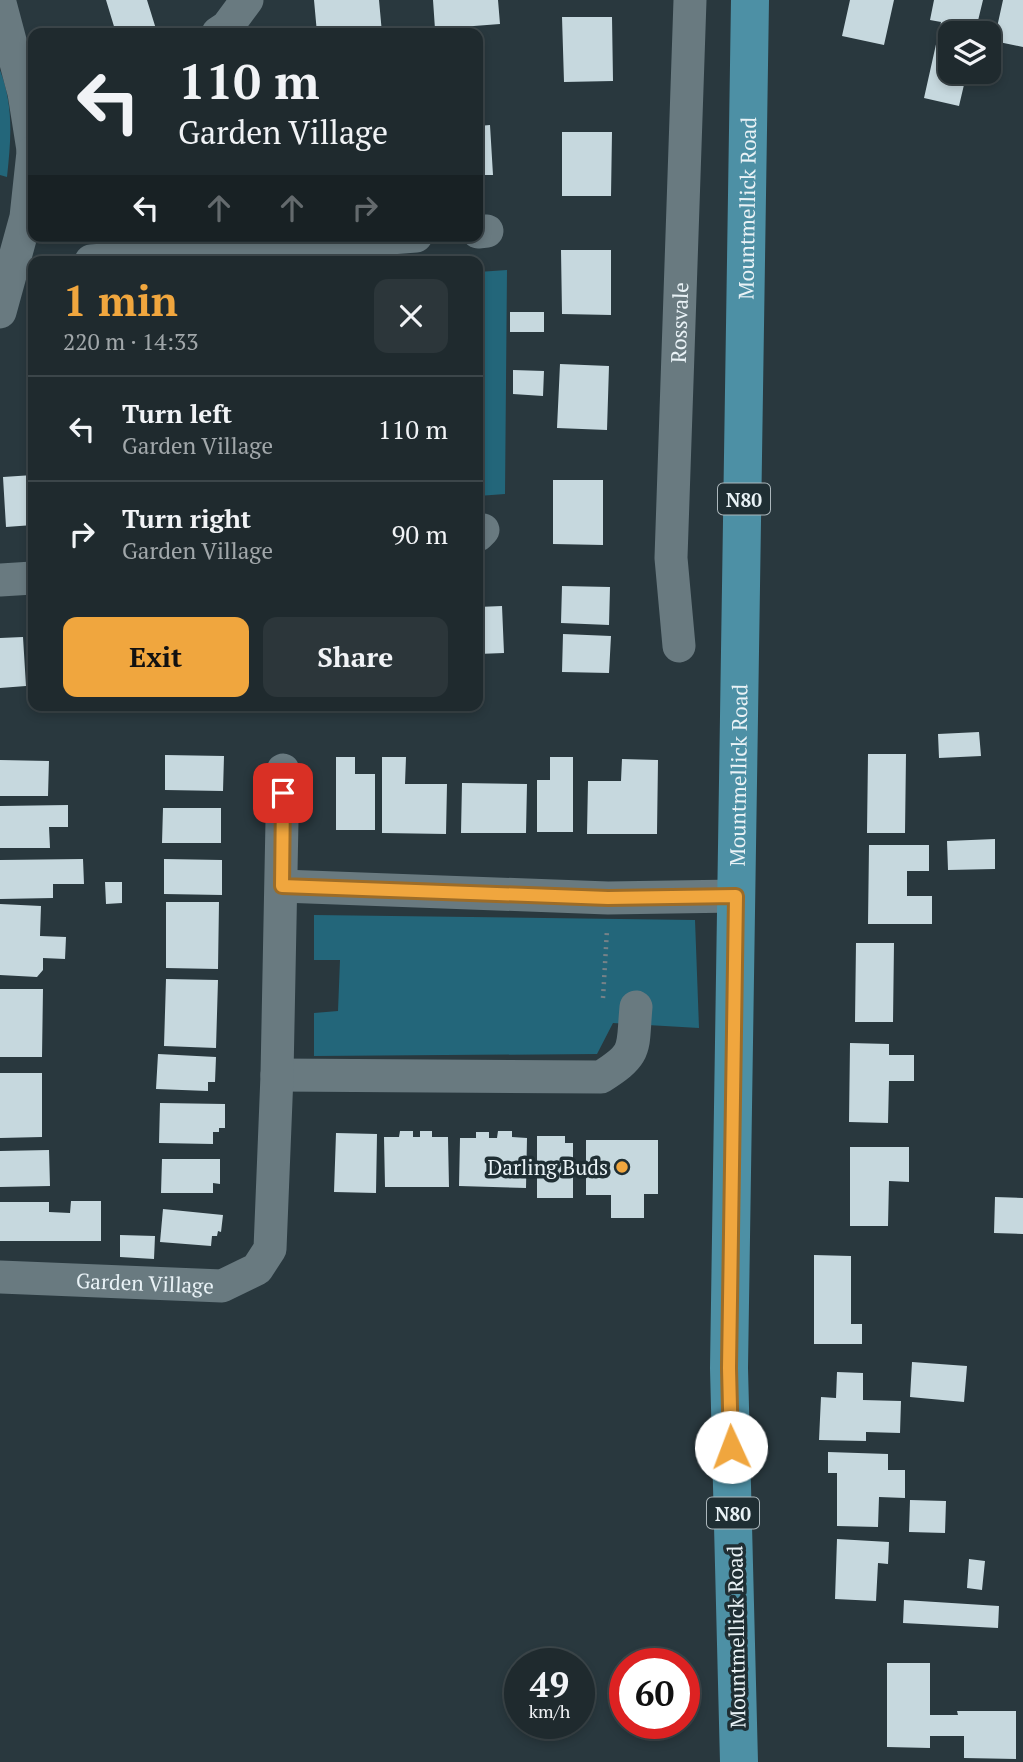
<!DOCTYPE html>
<html lang="en">
<head>
<meta charset="utf-8">
<style>
	body { margin:0; font-family:"PT Serif",serif; background:#2c363a; color:#f1f3f6; height:100vh; display:flex; flex-direction:column; font-size:26px; white-space:nowrap }
	* { box-sizing:border-box; margin:0 }
	p { font-size:23px; color:#a1a7aa }
	.icon { flex:none; width:38px; height:38px; fill:none; stroke:currentColor; stroke-width:2; stroke-linecap:round; stroke-linejoin:round }
	.map { position:relative; flex:1; overflow:hidden }
	.drawer { position:absolute; left:28px; top:256px; width:455px; height:455px; display:flex; flex-direction:column; background:#1f2a2e; border-radius:14px; box-shadow:0 4px 10px #0003,0 0 0 2px #3c464a }
	.drawer>* { flex:none }
	.guide { position:absolute; left:28px; top:28px; width:455px; height:214px; border-radius:14px; box-shadow:0 4px 10px #0003,0 0 0 2px #3c464a; background:#1f2a2e; color:#f1f3f6; overflow:hidden }
	.buttons { position:absolute; left:938px; top:21px; display:grid; gap:14px }
	.buttons a { display:grid; place-items:center; width:63px; height:63px; border-radius:14px; background:#1f2a2e; box-shadow:0 4px 10px #0003,0 0 0 2px #3c464a; font-size:35px }
	.speed { position:absolute; left:504px; top:1648px; display:flex; gap:14px; font-size:35px; font-weight:700; text-align:center }
	.speed>* { display:grid; place-content:center; width:91px; height:91px; border-radius:50%; background:#1f2a2e; box-shadow:0 4px 10px #0003,0 0 0 2px #3c464a; line-height:1 }
	.speed small { font-size:18px; font-weight:400 }
	.speed .limit { border:10px solid #d22; background:#fff; color:#111 }
	.pin { position:absolute; display:grid; place-items:center; width:60px; height:60px; color:#fff; margin:-30px; border-radius:14px; box-shadow:0 4px 10px #0006 }
	.me { position:absolute; width:77px; margin:-38px; rotate:358deg; stroke-linejoin:round; filter:drop-shadow(0 0 5px #0008) }
	.turn { display:flex; align-items:center; gap:24px; height:147px; padding:0 35px; font-size:32px }
	.turn .icon { width:91px; height:91px; stroke-width:2.5 }
	.turn b { display:block; font-size:49px; line-height:60px }
	.lanes { display:flex; align-items:center; height:66px; padding:0 35px; background:#0003; justify-content:center; gap:35px; direction:ltr }
	.lanes .off { opacity:.35 }
	.round { display:grid; place-items:center; flex:none; width:74px; height:74px; border-radius:14px; background:#2c363a }
	.summary { display:flex; align-items:center; justify-content:space-between; height:119px; padding:0 35px }
	h1 { font-size:42px; font-weight:800; line-height:52px; color:#f0a63e }
	.action { display:flex; gap:14px; margin-top:auto; padding:14px 35px }
	.action a { flex:1; height:80px; border-radius:14px; background:#f0a63e; color:#111; font-size:28px; font-weight:800; line-height:80px; text-align:center }
	.action a+a { background:#2c363a; color:#f1f3f6 }
	ul { padding:0; list-style:none }
	li { display:flex; align-items:center; gap:21px; height:105px; padding:0 35px; border-top:2px solid #3c464a }
	li div { flex:1 }
	li b { display:block; font-size:26px }
	li em { font-style:normal }
	.map>svg:first-child { display:block }
</style>
</head>
<body>
<div class="map">
<svg width="1023" height="1762" viewBox="0 0 1023 1762">
	<rect width="100%" height="100%" fill="#29383e"/>
	<!-- green -->
	<path fill="#23667a" d="M0,70C14,107 11,139 7,177L0,175Z
		M507,270L505,494L478,496V272Z
		M314,915L695,920L699,1028L613,1023L597,1054L314,1056V1013L338,1011L340,960H314Z"/>
	<!-- building -->
	<path fill="#c6d8de" d="M106,0H147L156,29L143,33H116Z
		M314,0H379L382,33H317Z
		M433,0H498L500,24L435,29Z
		M850,0H894L884,45L842,36Z
		M934,0H983L975,33H950V72H967L959,106L924,98L941,22L930,20Z
		M1003,0H1023V47L994,41Z
		M562,17H612L613,81L564,82Z
		M490,125L493,175H478V126Z
		M562,132H612L611,196H562Z
		M561,250H611V315L562,314Z
		M510,312H544V332H510Z
		M560,364L609,366L607,430L557,428Z
		M513,370L544,371L543,396L513,394Z
		M33,475V525L6,527L3,477Z
		M553,480H603V545L553,544Z
		M562,586L610,587L609,625L561,623Z
		M502,606L504,653L478,654V607Z
		M563,634L611,636L609,673L562,672Z
		M23,637L26,686L0,688V638Z
		M979,732L981,756L939,758L938,734Z
		M868,754H906L905,833H867Z
		M165,755L224,756L223,791L165,790Z
		M336,757H355V774H375V830H336Z
		M382,757H406L405,784H447L446,834L382,833Z
		M550,757H573V832H537V780H550Z
		M622,759L658,760L657,834H587L588,781H621Z
		M0,760L49,761L48,796H0Z
		M462,783L527,784L526,833H461Z
		M68,805V827H49L50,848H0V806Z
		M163,808H221V843H162Z
		M995,839V869L948,870L947,841Z
		M869,845H929V871H907V896H932V924H868Z
		M83,859L84,884H53V898L0,899V860Z
		M164,859L222,860V895L164,894Z
		M105,882H122V903L106,904Z
		M166,902H219L218,969L166,968Z
		M0,904L41,906L40,936L66,937L65,959L43,958V970L37,977L0,975Z
		M856,943H894L893,1022H855Z
		M166,979L218,980L216,1048L164,1046Z
		M0,989H43L42,1057H0Z
		M850,1043L889,1044V1055H914V1081H889L888,1123L849,1122Z
		M158,1054L216,1057L215,1082H208V1091L156,1089Z
		M0,1073H42V1137L0,1138Z
		M160,1103L225,1104V1128H219V1132H213V1144L159,1143Z
		M400,1131H413V1137H420V1131H432V1137H448L449,1187H385L384,1137H399Z
		M498,1131H512V1137L527,1138L526,1188L459,1186L460,1138H476V1132H489V1138H497Z
		M336,1133L377,1134L376,1193L334,1192Z
		M537,1136H565V1143H573V1198H537Z
		M586,1140H658V1194H644V1218H611V1195H586Z
		M850,1147H909V1182L889,1181L888,1226H850Z
		M49,1150L50,1186L0,1187V1151Z
		M162,1159H220V1184L213,1183V1193H161Z
		M995,1197L1023,1198V1234L994,1233Z
		M71,1201H101V1241H0V1202H49V1212L70,1213Z
		M163,1209L223,1215L221,1232L218,1231L217,1236H212L211,1246L160,1242Z
		M120,1235L155,1236L154,1259L120,1257Z
		M814,1255L851,1256V1324H862V1344H814Z
		M912,1362L967,1366L964,1402L910,1397Z
		M837,1372L863,1373V1400L901,1401L900,1433L866,1432V1441L819,1440L821,1397L836,1398Z
		M828,1452L888,1454V1470H905V1498L879,1497L878,1527L837,1526V1473H828Z
		M910,1500L946,1501L945,1533L909,1532Z
		M837,1539L889,1542L888,1564L878,1563L876,1601L835,1599Z
		M969,1559L985,1561L982,1590L967,1588Z
		M904,1600L999,1606L998,1628L903,1623Z
		M887,1663H930V1715H958L957,1711H1016V1759L964,1758V1736H930V1748L887,1747Z"/>
	<g fill="none" stroke-linecap="round" stroke-linejoin="round">
		<!-- path -->
		<path stroke="#768288" stroke-width="4.5" stroke-dasharray="2 5" stroke-linecap="butt" d="M603,998L607,930"/>
		<!-- street -->
		<g stroke="#697a80" stroke-width="33">
			<path d="M0,3L24,93L33,150"/>
			<path d="M218,33L227,27L247,0"/>
			<path d="M478,232L487,231"/>
			<path d="M91,261L416,236"/>
			<path d="M0,312L26,217L33,152"/>
			<path d="M478,535L483,530"/>
			<path d="M0,580L33,578"/>
			<path id="s1" d="M679,646L671,558L690,0"/>
			<path d="M282,886L608,898L736,896"/>
			<path d="M277,1075L601,1077C639,1053 632,1049 636,1007"/>
			<path id="s2" d="M0,1277L222,1286L257,1269L270,1249L277,1075L283,770"/>
		</g>
		<!-- primary -->
		<path stroke="#4d90a5" stroke-width="38" id="s3" d="M739,1762L729,1368L750,0"/>
	</g>
	<g fill="none" stroke-linecap="round" stroke-linejoin="round">
		<!-- route casing -->
		<g stroke="#9c6c28" stroke-width="18">
			<path id="route" d="M283,793L282,886L608,898L736,896L729,1368L731,1447"/>
		</g>
		<!-- route -->
		<use href="#route" stroke="#f0a63e" stroke-width="12"/>
	</g>
	<!-- markers -->
	<circle fill="#f0a63e" stroke="#1f2e33" stroke-width="2.5" cx="622" cy="1167" r="7"/>
	<g text-anchor="middle" dominant-baseline="central" stroke-width="7" stroke-linejoin="round" paint-order="stroke">
		<!-- shield labels -->
		<g fill="#1f2e33" stroke="#acb7bc" stroke-width="2">
			<rect x="718" y="483.5" width="52" height="31" rx="5"/>
			<rect x="707" y="1497.5" width="52" height="31" rx="5"/>
		</g>
		<g font-size="19" font-weight="bold" fill="#e9f2f6">
			<text x="744" y="499">N80</text>
			<text x="733" y="1513">N80</text>
		</g>
		<!-- street labels -->
		<g font-size="21" fill="#e9f2f6" stroke="#1f2e33">
			<text stroke="none"><textPath href="#s3" startOffset="1554">Mountmellick Road</textPath></text>
			<text stroke="none"><textPath href="#s1" startOffset="324">Rossvale</textPath></text>
			<text stroke="none"><textPath href="#s3" startOffset="987">Mountmellick Road</textPath></text>
			<text stroke="none"><textPath href="#s2" startOffset="145">Garden Village</textPath></text>
			<text transform="translate(736 1637) rotate(-91)">Mountmellick Road</text>
		</g>
		<!-- poi labels -->
		<g font-size="21" fill="#e9f2f6" stroke="#1f2e33" text-anchor="end">
			<text x="608" y="1167">Darling Buds</text>
		</g>
	</g>
</svg>
<div class="buttons">
<a><svg class="icon" aria-label="layers" viewBox="0 0 24 24"><path d="M12 4l9 5-9 5-9-5zM3 14l9 5 9-5"/></svg></a>
</div>
<div class="speed"><div>49<small>km/h</small></div><div class="limit">60</div></div>
<div class="pin" style="left:283px;top:793px;background:#d93025"><svg class="icon" aria-label="arrive" viewBox="0 0 24 24"><path d="M6 21V4h12l-3 4 3 4H6"/></svg></div>
<svg class="me" style="left:731px;top:1447px" viewBox="-20 -20 40 40"><circle r="19" fill="#fff"/><path d="M0-13L10 11 0 6-10 11z" fill="#f0a63e"/></svg>
<div class="guide">
<div class="turn"><svg class="icon" aria-label="left" viewBox="0 0 24 24"><path d="M17 20v-9H6M10 6l-5 5 5 5"/></svg><div><b>110 m</b>Garden Village</div></div>
<div class="lanes"><svg class="icon" aria-label="left" viewBox="0 0 24 24"><path d="M17 20v-9H6M10 6l-5 5 5 5"/></svg><svg class="icon off" aria-label="ahead" viewBox="0 0 24 24"><path d="M12 20V5M6 11l6-6 6 6"/></svg><svg class="icon off" aria-label="ahead" viewBox="0 0 24 24"><path d="M12 20V5M6 11l6-6 6 6"/></svg><svg class="icon off" aria-label="right" viewBox="0 0 24 24"><path d="M7 20v-9h11M14 6l5 5-5 5"/></svg></div>
</div>
<section class="drawer">
<div class="summary"><div><h1>1 min</h1><p>220 m · 14:33</p></div><a class="round"><svg class="icon" aria-label="close" viewBox="0 0 24 24"><path d="M6 6l12 12M18 6L6 18"/></svg></a></div>
<ul>
<li><svg class="icon" aria-label="left" viewBox="0 0 24 24"><path d="M17 20v-9H6M10 6l-5 5 5 5"/></svg><div><b>Turn left</b><p>Garden Village</p></div><em>110 m</em></li>
<li><svg class="icon" aria-label="right" viewBox="0 0 24 24"><path d="M7 20v-9h11M14 6l5 5-5 5"/></svg><div><b>Turn right</b><p>Garden Village</p></div><em>90 m</em></li>
</ul>
<div class="action"><a>Exit</a><a>Share</a></div>
</section>
</div>
</body>
</html>
